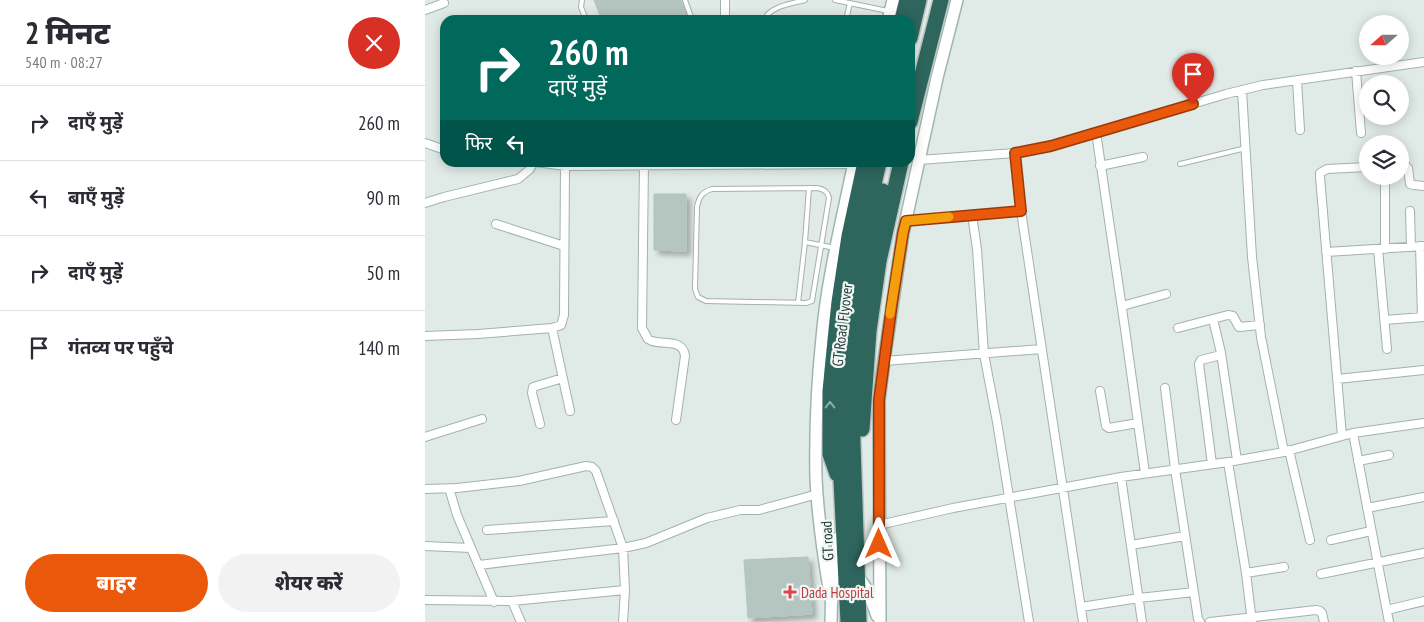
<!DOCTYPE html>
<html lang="hi">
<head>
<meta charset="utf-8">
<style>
	body { margin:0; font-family:"PT Sans Narrow","Noto Sans Devanagari",sans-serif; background:#f2f2f3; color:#2b2b33; height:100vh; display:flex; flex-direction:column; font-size:19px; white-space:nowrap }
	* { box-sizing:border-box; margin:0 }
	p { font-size:16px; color:#7c7c81 }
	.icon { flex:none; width:28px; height:28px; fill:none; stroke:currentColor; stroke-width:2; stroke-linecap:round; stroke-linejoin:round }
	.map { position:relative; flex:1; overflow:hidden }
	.sheet { display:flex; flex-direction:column; background:#fff; width:425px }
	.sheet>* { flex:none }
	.banner { position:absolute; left:15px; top:15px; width:475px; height:152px; border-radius:15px; box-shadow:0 2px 12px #0003; background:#00695c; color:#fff; overflow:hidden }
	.needle { width:32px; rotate:249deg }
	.buttons { position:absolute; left:934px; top:15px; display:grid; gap:10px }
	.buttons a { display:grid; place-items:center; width:50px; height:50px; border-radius:50%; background:#fff; box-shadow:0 2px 12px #0003; font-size:25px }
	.pin { position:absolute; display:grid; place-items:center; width:42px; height:42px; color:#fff; margin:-51px -21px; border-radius:50% 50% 50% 0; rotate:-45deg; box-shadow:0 0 5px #0007 }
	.pin .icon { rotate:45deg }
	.me { position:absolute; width:55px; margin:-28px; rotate:0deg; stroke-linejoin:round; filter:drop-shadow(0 0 4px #0008) }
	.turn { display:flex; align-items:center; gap:18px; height:105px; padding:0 25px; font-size:22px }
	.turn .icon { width:65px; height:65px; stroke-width:2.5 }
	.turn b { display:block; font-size:35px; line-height:42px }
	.then { display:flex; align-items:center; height:48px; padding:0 25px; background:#0003; gap:10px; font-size:19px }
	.round { display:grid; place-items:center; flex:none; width:52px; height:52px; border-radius:26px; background:#f2f2f3 }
	.summary { display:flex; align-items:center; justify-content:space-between; height:85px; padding:0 25px }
	h1 { font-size:30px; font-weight:800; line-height:38px }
	.action { display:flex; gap:10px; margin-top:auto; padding:10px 25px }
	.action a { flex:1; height:58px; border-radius:30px; background:#ea580c; color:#fff; font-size:20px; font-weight:800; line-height:58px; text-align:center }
	.action a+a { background:#f2f2f3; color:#2b2b33 }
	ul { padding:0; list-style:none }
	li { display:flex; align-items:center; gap:15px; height:75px; padding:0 25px; border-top:1px solid #e1e1e2 }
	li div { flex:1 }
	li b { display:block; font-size:19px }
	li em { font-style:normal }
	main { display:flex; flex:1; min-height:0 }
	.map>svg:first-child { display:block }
</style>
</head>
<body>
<main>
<section class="sheet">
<div class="summary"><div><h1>2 मिनट</h1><p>540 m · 08:27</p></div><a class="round" style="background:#d93025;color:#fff"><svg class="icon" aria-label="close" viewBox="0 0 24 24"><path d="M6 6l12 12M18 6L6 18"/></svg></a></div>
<ul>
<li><svg class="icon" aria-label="right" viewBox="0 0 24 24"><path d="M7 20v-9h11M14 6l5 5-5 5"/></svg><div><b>दाएँ मुड़ें</b></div><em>260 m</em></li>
<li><svg class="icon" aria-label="left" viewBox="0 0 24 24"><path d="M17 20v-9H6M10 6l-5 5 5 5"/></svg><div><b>बाएँ मुड़ें</b></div><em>90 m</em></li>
<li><svg class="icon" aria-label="right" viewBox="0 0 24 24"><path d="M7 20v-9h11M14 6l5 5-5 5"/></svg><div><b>दाएँ मुड़ें</b></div><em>50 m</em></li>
<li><svg class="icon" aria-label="arrive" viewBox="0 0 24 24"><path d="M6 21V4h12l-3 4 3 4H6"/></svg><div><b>गंतव्य पर पहुँचे</b></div><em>140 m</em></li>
</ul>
<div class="action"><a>बाहर</a><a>शेयर करें</a></div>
</section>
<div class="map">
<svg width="999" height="622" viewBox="0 0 999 622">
	<defs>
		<filter id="shadow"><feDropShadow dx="4.5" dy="4.5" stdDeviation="2.5" flood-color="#0004"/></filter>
	</defs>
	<rect width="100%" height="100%" fill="#e0eae6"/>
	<!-- building -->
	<path fill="#b5c5bf" stroke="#b3c4bd" filter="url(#shadow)" d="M169,0H256L263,20H177Z
		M229,194H261V251L229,250Z
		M383,557L387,614L323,618L319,560Z"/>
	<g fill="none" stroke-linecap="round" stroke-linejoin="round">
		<!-- lane casing -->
		<g stroke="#a3b2ad" stroke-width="6">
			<path id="lane" d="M157,0L156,7L161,20
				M260,0L267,20
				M410,0L463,11
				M339,20C345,6 366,4 380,0
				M421,20L425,3
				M755,164L821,148
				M392,188C398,189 403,191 404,198L387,301L381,303L281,301L273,297L270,289L272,207C274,197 277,192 287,189Z
				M380,242L410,248
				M373,303L380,242L384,188"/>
		</g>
		<!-- street casing -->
		<g stroke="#a3b2ad" stroke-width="10">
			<path id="street" d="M0,10L19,3
				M300,20V0
				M931,71L936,133
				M872,80L875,130
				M817,90L827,257L836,337L859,452
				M671,132L700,329L720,473
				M0,143L20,150
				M590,153L596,211L658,622
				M494,160L590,153L626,146L801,94L838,85L999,62
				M111,162L140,166L429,164
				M219,162L217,328L223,339L227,341C240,345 258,339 260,356L251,420
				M675,166L718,157
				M975,166H981L983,168L985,184L989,185L999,186
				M0,203L19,197L93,179L104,170L109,162
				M985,211L986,247
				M547,215L552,249L559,354L572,422L604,622
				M481,221L596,211
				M71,224L139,246
				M995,246L997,317
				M953,249L962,349
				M960,249V185
				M901,252L999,246
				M697,306L741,294
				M788,319L796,353L812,460
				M959,320L999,317
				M127,328L145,411
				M753,328L803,315L808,316L814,327L835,325
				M0,336L53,334L127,328L136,325L139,315L140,166
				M459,361L617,349
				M912,379L999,370
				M740,388L750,469L773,619L775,622
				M675,391L681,426L684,428L713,423
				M115,424L107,393L108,387L138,378
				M928,433L964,622
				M917,436L895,177V173L902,169L942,167
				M0,437L57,419
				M864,450L885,540
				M933,461L964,455
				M803,462L821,573L827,622
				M787,464L774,364L776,360L796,355
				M696,477L717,622
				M24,488L32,515L46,548
				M0,489L32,488L94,481L161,466L167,467L171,471L198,548L200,590L198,622
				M942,508L999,497
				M454,525L528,508L696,477L803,462L859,452L928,433L999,423
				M62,530L189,521
				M906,540L946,531
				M706,545L760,536
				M0,546L46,548L69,602
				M54,565L198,548L221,543L282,518L315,510H334L393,494
				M821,573L859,567
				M896,574L999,553
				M0,600L87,601L200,590
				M87,601L96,622
				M656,607L714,598L769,592
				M962,610L999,601
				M785,622L891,610L895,611L897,613L899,622"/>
		</g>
		<!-- secondary casing -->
		<g stroke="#9fb6af" stroke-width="14">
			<path id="secondary" d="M463,20L468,0
				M432,575L443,591L452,616
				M406,600C399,560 393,519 391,479C390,432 392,385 397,338C402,279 417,221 429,162
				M406,622C406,593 409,566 414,537
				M455,622L454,400L459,361L478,233L512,78L532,0"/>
		</g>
		<!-- highway casing -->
		<g stroke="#bcc4c2" stroke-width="18">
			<path id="highway" d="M477,20L482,0
				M485,38L494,0
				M485,122L516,0
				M437,429L444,331L454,261L476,162
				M412,474L405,454V391L414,302L424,236L440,162
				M423,622L415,460L417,400L422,330L432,261L454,162
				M434,622L428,444L427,397L433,329L443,260L458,191"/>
		</g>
		<!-- lane -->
		<use href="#lane" stroke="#fff" stroke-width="4"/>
		<!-- street -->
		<use href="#street" stroke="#fff" stroke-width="8"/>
		<!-- secondary -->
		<use href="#secondary" stroke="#fff" stroke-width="11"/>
		<!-- highway -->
		<use href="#highway" stroke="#2e655d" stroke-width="15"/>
	</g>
	<!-- one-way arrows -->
	<defs><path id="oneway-chevron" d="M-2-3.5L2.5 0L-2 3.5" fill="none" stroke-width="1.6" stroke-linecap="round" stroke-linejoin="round" transform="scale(1.25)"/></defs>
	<use stroke="#8faea8" href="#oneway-chevron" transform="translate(405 405) rotate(-90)"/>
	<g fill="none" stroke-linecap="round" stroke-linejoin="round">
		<!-- route casing -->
		<g stroke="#983908" stroke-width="12">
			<path id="route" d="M454,544V400L467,304L478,233L481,221L596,211L590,153L626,146L768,104"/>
		</g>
		<!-- route -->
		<use href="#route" stroke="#ea580c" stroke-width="9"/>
		<!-- slow -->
		<path stroke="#f59e0b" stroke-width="9" d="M465,314L478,233L481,221L524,217"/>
	</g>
	<!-- markers -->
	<path fill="#e0444e" stroke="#f0f7f4" stroke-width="2" d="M362.5 584.5h5v5h5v5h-5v5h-5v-5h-5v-5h5z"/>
	<g text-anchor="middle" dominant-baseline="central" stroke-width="4.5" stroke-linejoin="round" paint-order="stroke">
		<!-- street labels -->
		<g font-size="15" fill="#213a35" stroke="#f0f7f4">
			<text transform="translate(417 325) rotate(-83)">GT Road Flyover</text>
			<text transform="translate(402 541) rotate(-93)">GT road</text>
		</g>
		<!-- health labels -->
		<g font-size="15" fill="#be3a42" stroke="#f0f7f4" text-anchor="start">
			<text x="376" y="592">Dada Hospital</text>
		</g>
	</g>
</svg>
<div class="buttons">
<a><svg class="needle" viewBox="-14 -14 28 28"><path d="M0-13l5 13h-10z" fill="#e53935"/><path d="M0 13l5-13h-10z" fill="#7c7c81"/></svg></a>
<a><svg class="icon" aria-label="search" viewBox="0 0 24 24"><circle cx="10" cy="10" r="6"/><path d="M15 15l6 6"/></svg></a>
<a><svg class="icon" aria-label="layers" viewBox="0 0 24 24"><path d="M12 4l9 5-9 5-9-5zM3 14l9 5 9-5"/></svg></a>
</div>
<div class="pin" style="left:768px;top:104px;background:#d93025"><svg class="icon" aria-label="arrive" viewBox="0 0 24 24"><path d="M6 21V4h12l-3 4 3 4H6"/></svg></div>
<svg class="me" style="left:454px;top:544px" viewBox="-20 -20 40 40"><path d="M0-17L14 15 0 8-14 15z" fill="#ea580c" stroke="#fff" stroke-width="4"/></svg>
<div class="banner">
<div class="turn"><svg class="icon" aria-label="right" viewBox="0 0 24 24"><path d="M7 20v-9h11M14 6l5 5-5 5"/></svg><div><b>260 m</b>दाएँ मुड़ें</div></div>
<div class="then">फिर<svg class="icon" aria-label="left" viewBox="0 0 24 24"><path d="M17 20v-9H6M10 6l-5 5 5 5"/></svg></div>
</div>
</div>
</main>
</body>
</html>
